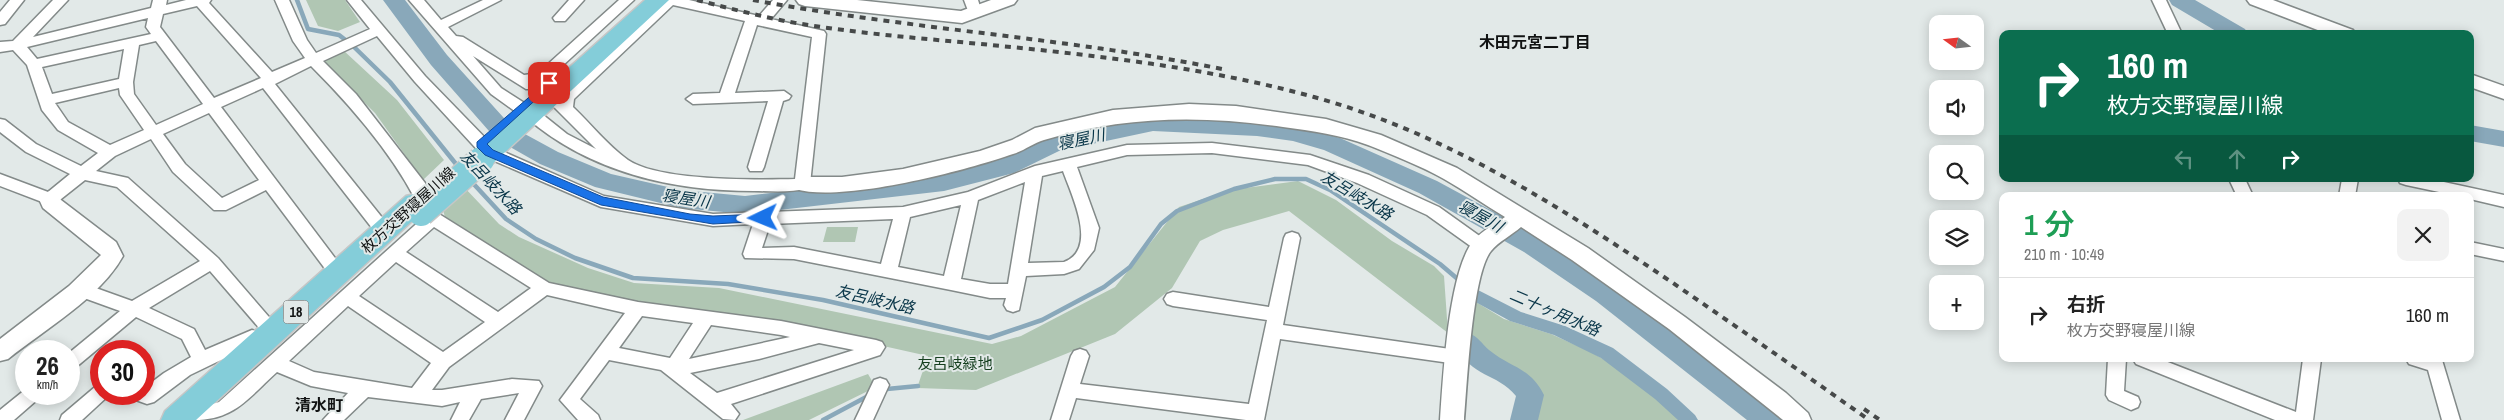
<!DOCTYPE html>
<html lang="ja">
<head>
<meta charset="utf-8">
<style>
	body { margin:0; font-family:"Archivo Narrow","Noto Sans JP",sans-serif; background:#f2f2f2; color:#222; height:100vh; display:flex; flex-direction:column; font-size:19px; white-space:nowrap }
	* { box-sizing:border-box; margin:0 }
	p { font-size:16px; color:#767676 }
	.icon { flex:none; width:28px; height:28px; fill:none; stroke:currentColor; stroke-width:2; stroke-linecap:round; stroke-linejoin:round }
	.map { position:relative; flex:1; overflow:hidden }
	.details { position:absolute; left:1999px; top:192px; width:475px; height:170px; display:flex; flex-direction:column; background:#fff; border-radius:10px; box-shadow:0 2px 12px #0003 }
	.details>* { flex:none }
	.guide { position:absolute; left:1999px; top:30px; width:475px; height:152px; border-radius:10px; box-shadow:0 2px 12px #0003; background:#0b6e4f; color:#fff; overflow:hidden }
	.needle { width:32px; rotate:285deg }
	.controls { position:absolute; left:1929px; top:15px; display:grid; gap:10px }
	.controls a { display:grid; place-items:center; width:55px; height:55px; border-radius:10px; background:#fff; box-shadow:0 2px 12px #0003; font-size:25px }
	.speed { position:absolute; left:15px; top:340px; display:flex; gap:10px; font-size:25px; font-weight:700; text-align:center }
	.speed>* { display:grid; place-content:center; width:65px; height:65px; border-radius:50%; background:#fff; box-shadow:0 2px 12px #0003; line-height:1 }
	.speed small { font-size:12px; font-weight:400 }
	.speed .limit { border:8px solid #d22; background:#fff; color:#111 }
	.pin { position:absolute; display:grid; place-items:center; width:42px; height:42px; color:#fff; margin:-21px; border-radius:10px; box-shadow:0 2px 8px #0006 }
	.me { position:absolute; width:55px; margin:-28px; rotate:268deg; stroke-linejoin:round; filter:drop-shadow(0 0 4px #0008) }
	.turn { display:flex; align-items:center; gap:18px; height:105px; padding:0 25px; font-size:22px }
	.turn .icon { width:65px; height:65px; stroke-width:2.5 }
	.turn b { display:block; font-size:35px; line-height:42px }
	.lanes { display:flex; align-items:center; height:48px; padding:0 25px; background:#0003; justify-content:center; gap:25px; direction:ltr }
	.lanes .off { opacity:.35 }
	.round { display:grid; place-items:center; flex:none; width:52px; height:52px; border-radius:10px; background:#f2f2f2 }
	.summary { display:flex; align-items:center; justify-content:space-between; height:85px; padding:0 25px }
	h1 { font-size:30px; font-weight:600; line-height:38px; color:#1e9e55 }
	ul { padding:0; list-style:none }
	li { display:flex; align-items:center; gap:15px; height:75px; padding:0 25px; border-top:1px solid #e0e0e0 }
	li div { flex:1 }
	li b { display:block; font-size:19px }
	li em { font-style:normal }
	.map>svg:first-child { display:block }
</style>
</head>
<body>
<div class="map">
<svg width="2504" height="420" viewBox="0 0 2504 420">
	<rect width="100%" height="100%" fill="#e2e9e8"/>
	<!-- green -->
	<path fill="#b0c6b3" d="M306,0H345L360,22L338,31L318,26Z
		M343,50L397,100L444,160L423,180L375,113L324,63L325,58Z
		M1298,181L1336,200L1392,241L1434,266L1444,276L1448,333L1289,211L1223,230L1200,241L1172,288L1115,334L976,390L917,388L928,356L852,339L633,305L564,290L544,281L446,222L442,205L463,186L499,224L519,237L588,268L634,283L719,288L992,344L1021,336L1115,287L1179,207L1230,190Z
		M827,227H858L855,242H823Z
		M1476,302L1504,319L1551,334L1591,352L1630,375L1682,420H1526L1532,395L1523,381L1473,354L1469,344Z
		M868,374L875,386L874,388L809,420H743Z"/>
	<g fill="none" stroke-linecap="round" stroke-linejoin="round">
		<!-- stream -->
		<path stroke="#89a8ba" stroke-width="4.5" d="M297,0L308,29L339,35L352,45L390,82L460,169
			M470,180L506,219L536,239L575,258L633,278L728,284L823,300L989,338L1042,320L1104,287L1130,267L1161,224L1177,211L1234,189L1275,179H1306L1330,190L1440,264L1460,281
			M887,389L918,386
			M823,420L870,395"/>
		<!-- canal -->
		<path fill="#89a8ba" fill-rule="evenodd" d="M1476,289L1521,312L1565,326L1613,348L1667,389L1695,415L1698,420H1678L1655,399L1601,358L1554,335L1510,321L1470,299L1468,295L1470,291Z"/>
		<!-- river -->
		<path fill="#89a8ba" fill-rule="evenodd" d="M383,0H405L447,55L512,127L558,152L611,174L681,190L745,196L944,173L998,160L1052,136L1153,115L1257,120L1294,125L1340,138L1437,181L1542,238L1614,287L1778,412L1782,420H1747L1596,301L1524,252L1419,193L1324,150L1293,141L1257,136L1153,131L1059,151L1014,173L944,191L745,214L681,208L595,187L540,164L496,139L431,65Z
			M2169,0H2195L2245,29L2248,34H2221L2172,5Z
			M2470,125L2504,131V147L2470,141Z
			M1468,333C1479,337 1481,343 1489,350C1511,368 1530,367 1544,395L1538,420H1510L1516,396C1496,372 1473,379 1454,344L1458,336Z"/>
		<!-- minor casing -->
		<g stroke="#838a89" stroke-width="3">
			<path id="minor" d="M10,0H24L5,24L0,25V12Z
				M53,0H68L33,37L151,8L153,0H167L166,5L186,0H211L209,3L272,72L305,58L293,41L275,0H289L307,40L316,53L370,29L347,0H361L425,76L495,148L604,196L713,214L903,207L968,192L1035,166L1127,145L1212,143L1310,155L1369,175L1439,207L1488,242L1490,246L1488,250L1482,252L1476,250L1427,215L1357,183L1308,165L1212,153L1127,155L1077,167L1099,228L1094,250L1079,269L1064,274L1026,276L1019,310L1013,312L1007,310L1004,305L1006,298H990L951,290L794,259L745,258L743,254L753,224L713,226L601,207L483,156L415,82L377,36L323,61L356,94L425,183L439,214L549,283L638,302L781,321L876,340L882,342L885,347L880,355L731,404L739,414L735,420L723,419L661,370L609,360L580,399L598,415L600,420H578L560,400L625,313L547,295L449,367L432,390H442L512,379L539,381L542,386L524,420H505L519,393L481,399L469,420H451L460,402L442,406L368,397L344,420H323L348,393L311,386L277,372C249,397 235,420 194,420L192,415L194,410L219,402L424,217C399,161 354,109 311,66L275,84L384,220L386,224L384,228H372L263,88L221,107L338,262L340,266L338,270L332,272L326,270L266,190L226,210H214L173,172L151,139L115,156L96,171L128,178L218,258L275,324L272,329L266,331L260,329L210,271L149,308L194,329L205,350L252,330L258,332L261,337L258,342L190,375L154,402L147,404L133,399L130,394H144V388L164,373L191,357L182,339L136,317L75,368L69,370V353L120,311L73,294L70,289L73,284L79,282L132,301L200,261L117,187L85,180L56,203L50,205L0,186V174L48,192L70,174L26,152L0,132V119L5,120L36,144L81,166L98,153L58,130L42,110L27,65L13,50L0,52V42L13,41ZM197,6L261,78L214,98L160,27L163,14ZM148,18L146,27L151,34L37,59L27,47ZM156,41L203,104L156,125L134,94L133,82L139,45ZM124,49L119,79L52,94L42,67ZM119,88L120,95L144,130L110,145L68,122L55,103ZM209,113L259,180L222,198L185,164L163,134ZM1063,171C1071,194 1099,249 1064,262L1028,263L1042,176ZM1025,182L1008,284H990L961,279L978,200ZM961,205L944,276L898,267L910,217ZM893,219L881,264L794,247L762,248L770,224ZM434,227L531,288L498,312L406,252ZM396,262L485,322L443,352L359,296ZM348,306L431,363L412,388L314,372L289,361ZM642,316L693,323L670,358L619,348ZM711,325L781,335L790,337L689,359ZM819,343L854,350L717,393L690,373L759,359Z
				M409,0H424L441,20L483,0H501L448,27L456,36L463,37L524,75L538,73L619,0H634L547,80L536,83L538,86L536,89H526L473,56L501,88L526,104L527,110H537L567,134L596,149L549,102L552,98H559L662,0H689L759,16L773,0H787L771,19L824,31L826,34L810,184L808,188C791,193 771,191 754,191C672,191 590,172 527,118L526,112H516L491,94ZM673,5L745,21L720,93L693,94L686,99L693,104L768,101L748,167L750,171H762L764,167L783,101L789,99L791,96L784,91L735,93L757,25L812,37L795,179C756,180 659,181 628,160C607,145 591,124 573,107L574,99Z
				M569,0H584L565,21H555L553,18Z
				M964,0H978L982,13L980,16H970Z
				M2152,0H2166L2182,34H2168Z
				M2229,179H2245L2253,196H2237Z
				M2342,179H2358L2355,196H2339Z
				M2398,179H2430L2504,195V207L2470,199V196H2458L2406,185L2400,183Z
				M1292,232L1298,234L1300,238L1283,325L1457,350L1463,352L1466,357L1463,362L1457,364L1280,339L1264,420H1246L1076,398L1069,420H1051L1071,356L1074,351L1080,349L1086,351L1089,356L1080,384L1249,404L1267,320L1173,306L1167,304L1164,299L1167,294L1173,292L1269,307L1284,238L1286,234Z
				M2470,242L2504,249V261L2470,254Z
				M2108,359H2126L2124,391L2138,397L2140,402L2138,407L2131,410L2109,400L2106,395Z
				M2133,359H2160L2296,412L2303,359H2321L2313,420H2275L2136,364Z
				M2406,359L2442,360L2460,420H2442L2428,370L2409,364Z
				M880,378L886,380L889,385L873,420H855L874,380Z
				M101,385V394H109L107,397L82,420H60L62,415L95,387Z
				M26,389V394H41L38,399L14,420H0V410Z"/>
		</g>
		<!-- tertiary casing -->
		<g stroke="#838a89" stroke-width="3">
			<path id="tertiary" d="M796,0H857L961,11L991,0H1017L1014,4L962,23L805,6L799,4Z
				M2247,0H2273L2353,30L2355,34H2328L2250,4Z
				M2470,74L2504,86V99L2470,87Z
				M1189,104L1236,106L1326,119L1381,135L1457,168L1588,248L1685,317L1786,393L1808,413L1811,420H1783L1669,329L1572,260L1521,227C1512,235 1498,242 1491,251C1472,274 1467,386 1464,420H1440C1443,379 1448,271 1474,240C1482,231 1495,224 1505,217C1485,205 1465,191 1444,179C1421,166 1393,155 1368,145C1341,135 1312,131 1283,127C1201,115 1124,116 1044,140C1033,143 1024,151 1013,154C964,171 843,203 795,189L792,184L795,179L802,177H842L903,169L980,151L1012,140L1035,128L1113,110Z
				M50,191L57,194L61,200L116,242L123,256C100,298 45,329 8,359L0,361V339L69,286L101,255L43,208L39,199L43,194Z"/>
		</g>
		<!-- primary casing -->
		<g stroke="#c6c6c6" stroke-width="3">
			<path id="primary" d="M645,0H669L490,166L481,169L472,166L468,160L472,154Z
				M415,194L424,196L428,203L424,210L196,420H161L165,411L406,196Z"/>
		</g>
		<!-- minor -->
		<use href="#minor" fill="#fff" fill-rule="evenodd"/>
		<!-- tertiary -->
		<use href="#tertiary" fill="#fff" fill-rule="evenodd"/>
		<!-- primary -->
		<use href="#primary" fill="#84cdd9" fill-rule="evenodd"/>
		<!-- rail -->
		<path stroke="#464949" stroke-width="4" stroke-dasharray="6 6" stroke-linecap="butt" d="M697,0C728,8 759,16 790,22C853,33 917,38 981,44C1092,55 1206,67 1314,97C1445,133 1559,206 1670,281C1737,327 1803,373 1869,420
			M753,0C909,29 1067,38 1222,69
			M1864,409L1880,420"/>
		<!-- primary-bridge casing -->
		<g stroke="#c6c6c6" stroke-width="29" stroke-linecap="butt">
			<path id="primary-bridge" d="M421,213L481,160"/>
		</g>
		<!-- primary-bridge -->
		<use href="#primary-bridge" stroke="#84cdd9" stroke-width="26"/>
	</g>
	<!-- route -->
	<path fill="#1a73e8" stroke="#114b97" d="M549,80L554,83L552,85L487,144L493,150L603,197L690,214L713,216L763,214L769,218L767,221L713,224L601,205L485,155L477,147V142Z"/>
	<g text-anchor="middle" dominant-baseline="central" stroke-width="4" stroke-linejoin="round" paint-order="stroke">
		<!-- shield labels -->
		<rect fill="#e2e9e8" stroke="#505353" stroke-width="1" x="283.5" y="300.5" width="25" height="23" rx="4"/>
		<g font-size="14" font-weight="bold" fill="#111313">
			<text x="296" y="312">18</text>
		</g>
		<!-- street labels -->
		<g font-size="15" fill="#111313" stroke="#e2e9e8">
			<text transform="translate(408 210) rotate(-42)">枚方交野寝屋川線</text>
		</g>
		<!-- park labels -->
		<g font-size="15" fill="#153f1f" stroke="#e2e9e8">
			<text x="955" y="363">友呂岐緑地</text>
		</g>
		<!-- neighbourhood labels -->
		<g font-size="16" font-weight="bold" fill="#111313" stroke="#e2e9e8">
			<text x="1535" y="42">木田元宮二丁目</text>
			<text x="319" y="405">清水町</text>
		</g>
		<!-- water labels -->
		<g font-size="16" font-style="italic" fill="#083548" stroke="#e2e9e8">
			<text transform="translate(1081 139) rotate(-12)">寝屋川</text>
			<text transform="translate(491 182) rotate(47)">友呂岐水路</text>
			<text transform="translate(1357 195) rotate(31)">友呂岐水路</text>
			<text transform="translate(686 198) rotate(9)">寝屋川</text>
			<text transform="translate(1481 216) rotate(29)">寝屋川</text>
			<text transform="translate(875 299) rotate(13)">友呂岐水路</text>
			<text transform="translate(1555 312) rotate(23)">二十ヶ用水路</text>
		</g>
	</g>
</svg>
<div class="controls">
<a><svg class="needle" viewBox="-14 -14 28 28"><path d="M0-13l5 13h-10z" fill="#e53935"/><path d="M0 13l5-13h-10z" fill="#767676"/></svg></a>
<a><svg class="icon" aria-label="sound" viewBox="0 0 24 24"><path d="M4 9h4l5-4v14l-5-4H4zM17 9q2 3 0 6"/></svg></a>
<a><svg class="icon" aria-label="search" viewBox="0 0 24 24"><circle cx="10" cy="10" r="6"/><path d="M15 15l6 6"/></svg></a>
<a><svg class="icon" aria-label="layers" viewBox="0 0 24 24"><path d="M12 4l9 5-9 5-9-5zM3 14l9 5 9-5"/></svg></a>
<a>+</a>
</div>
<div class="speed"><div>26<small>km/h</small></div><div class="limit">30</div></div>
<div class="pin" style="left:549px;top:83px;background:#d93025"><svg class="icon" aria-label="arrive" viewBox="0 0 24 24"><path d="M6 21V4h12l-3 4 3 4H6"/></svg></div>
<svg class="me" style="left:763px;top:218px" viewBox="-20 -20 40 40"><path d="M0-17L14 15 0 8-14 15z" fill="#1a73e8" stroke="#fff" stroke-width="4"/></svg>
<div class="guide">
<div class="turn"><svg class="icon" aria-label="right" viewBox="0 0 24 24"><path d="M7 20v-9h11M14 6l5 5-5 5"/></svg><div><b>160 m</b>枚方交野寝屋川線</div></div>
<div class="lanes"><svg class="icon off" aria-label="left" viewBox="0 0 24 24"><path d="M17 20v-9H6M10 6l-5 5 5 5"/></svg><svg class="icon off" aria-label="ahead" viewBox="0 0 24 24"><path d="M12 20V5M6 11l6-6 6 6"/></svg><svg class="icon" aria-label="right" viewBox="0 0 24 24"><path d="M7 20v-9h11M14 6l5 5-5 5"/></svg></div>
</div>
<section class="details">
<div class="summary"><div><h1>1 分</h1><p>210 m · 10:49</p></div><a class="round"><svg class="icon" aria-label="close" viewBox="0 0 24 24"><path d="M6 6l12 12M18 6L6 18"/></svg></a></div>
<ul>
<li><svg class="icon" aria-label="right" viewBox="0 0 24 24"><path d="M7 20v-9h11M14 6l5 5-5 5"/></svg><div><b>右折</b><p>枚方交野寝屋川線</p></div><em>160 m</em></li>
</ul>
</section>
</div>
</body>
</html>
